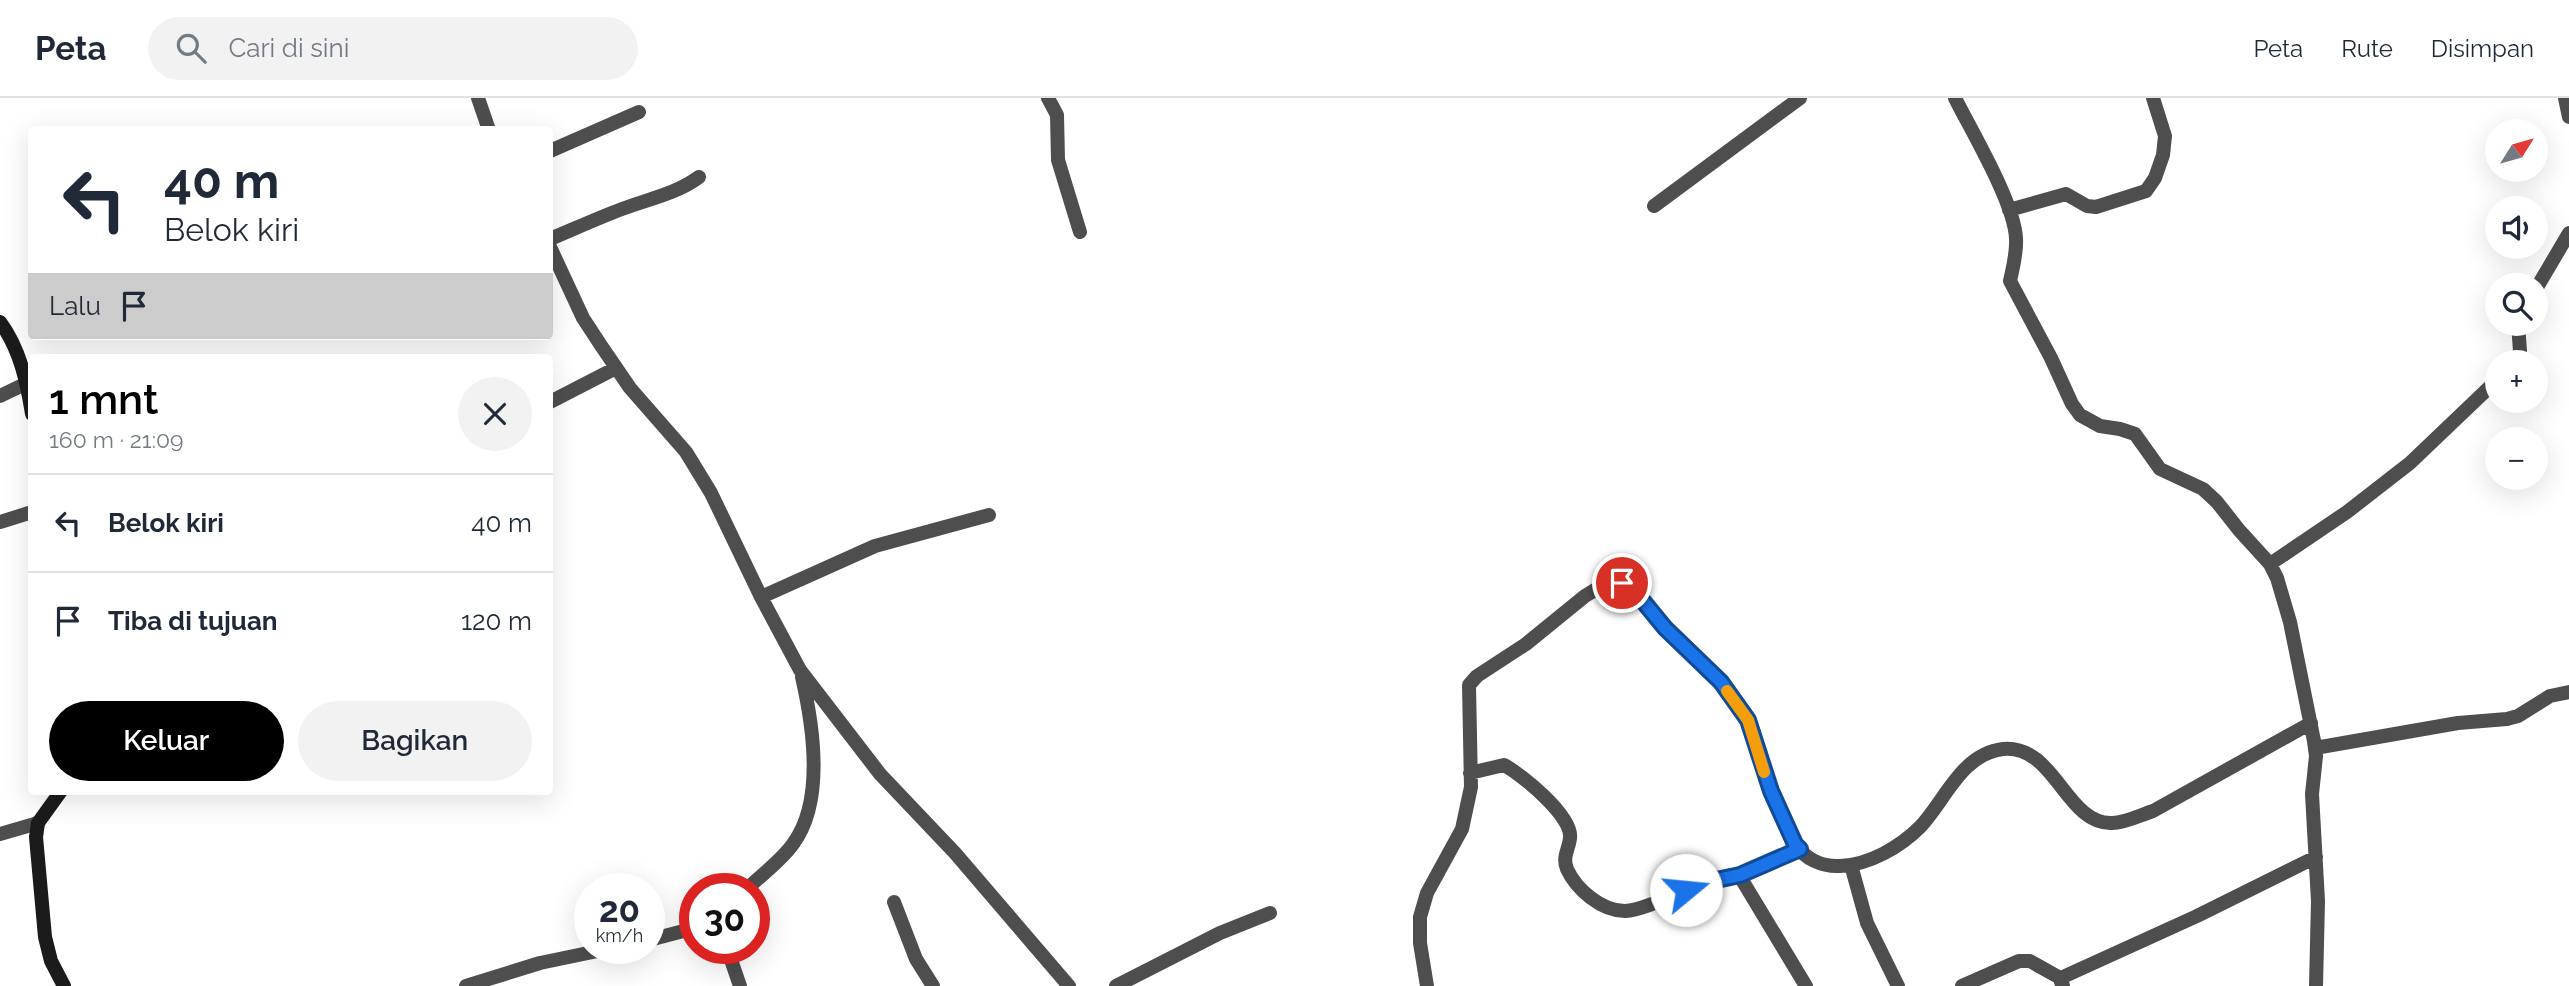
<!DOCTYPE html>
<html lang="id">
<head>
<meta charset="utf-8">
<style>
	body { margin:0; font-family:Raleway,sans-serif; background:#f2f2f3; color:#1f2937; height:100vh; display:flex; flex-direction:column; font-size:26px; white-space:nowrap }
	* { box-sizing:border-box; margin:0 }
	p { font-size:23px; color:#747a83 }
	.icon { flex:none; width:38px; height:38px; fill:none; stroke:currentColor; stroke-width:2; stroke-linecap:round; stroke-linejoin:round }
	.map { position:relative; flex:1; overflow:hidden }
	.details { position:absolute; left:28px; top:256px; width:525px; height:441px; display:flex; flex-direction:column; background:#fff; border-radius:7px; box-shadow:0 7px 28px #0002 }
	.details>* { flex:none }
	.guide { position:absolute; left:28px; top:28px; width:525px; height:214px; border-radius:7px; box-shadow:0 7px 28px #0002; background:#fff; color:#1f2937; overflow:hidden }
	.needle { width:46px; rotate:53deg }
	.buttons { position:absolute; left:2485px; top:21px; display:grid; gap:14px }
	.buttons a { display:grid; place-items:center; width:63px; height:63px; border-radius:50%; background:#fff; box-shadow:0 7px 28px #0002; font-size:35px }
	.speed { position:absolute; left:574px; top:775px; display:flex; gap:14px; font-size:35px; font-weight:700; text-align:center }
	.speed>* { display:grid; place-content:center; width:91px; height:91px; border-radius:50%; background:#fff; box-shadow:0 7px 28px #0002; line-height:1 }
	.speed small { font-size:18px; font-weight:400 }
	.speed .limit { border:10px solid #d22; background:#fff; color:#111 }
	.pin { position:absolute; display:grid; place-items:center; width:60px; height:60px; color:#fff; margin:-30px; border:4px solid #fff; border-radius:50%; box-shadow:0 2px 7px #0007 }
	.me { position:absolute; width:77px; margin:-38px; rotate:73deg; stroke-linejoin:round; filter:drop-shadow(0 0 5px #0008) }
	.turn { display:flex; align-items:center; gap:24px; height:147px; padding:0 21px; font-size:32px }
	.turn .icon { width:91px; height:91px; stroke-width:2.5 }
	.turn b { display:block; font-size:49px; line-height:60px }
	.then { display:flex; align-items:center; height:66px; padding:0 21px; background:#0003; gap:14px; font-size:26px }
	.round { display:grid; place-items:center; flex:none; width:74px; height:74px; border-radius:37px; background:#f2f2f3 }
	.head { display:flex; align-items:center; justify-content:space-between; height:119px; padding:0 21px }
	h1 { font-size:42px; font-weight:600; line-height:52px; color:#000 }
	.action { display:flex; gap:14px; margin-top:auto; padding:14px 21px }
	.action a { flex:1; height:80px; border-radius:42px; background:#000; color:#fff; font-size:28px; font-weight:600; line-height:80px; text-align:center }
	.action a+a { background:#f2f2f3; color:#1f2937 }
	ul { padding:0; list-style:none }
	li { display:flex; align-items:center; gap:21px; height:98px; padding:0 21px; border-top:2px solid #e0e1e3 }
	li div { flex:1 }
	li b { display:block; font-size:26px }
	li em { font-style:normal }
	header { display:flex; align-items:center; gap:42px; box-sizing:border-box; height:98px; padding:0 35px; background:#fff; border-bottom:2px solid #e0e1e3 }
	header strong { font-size:33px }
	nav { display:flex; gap:38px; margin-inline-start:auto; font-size:24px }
	.search { width:490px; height:63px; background:#f2f2f3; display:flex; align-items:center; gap:18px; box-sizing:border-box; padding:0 24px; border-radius:38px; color:#747a83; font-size:26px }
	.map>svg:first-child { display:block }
</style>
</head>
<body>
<header>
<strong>Peta</strong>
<div class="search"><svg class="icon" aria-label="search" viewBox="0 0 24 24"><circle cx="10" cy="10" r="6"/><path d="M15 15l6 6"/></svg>Cari di sini</div>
<nav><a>Peta</a><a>Rute</a><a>Disimpan</a></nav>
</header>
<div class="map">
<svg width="2569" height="888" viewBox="0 0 2569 888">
	<rect width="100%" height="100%" fill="#fff"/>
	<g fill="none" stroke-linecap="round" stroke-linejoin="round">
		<!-- street -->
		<path stroke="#4e4e4e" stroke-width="14" d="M478,0L489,32
			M1048,0L1057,17L1058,62L1080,134
			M1955,0C1972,34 2014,104 2016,140C2017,155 2013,169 2010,183L2051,260L2072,306L2080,317L2100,328L2120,331L2135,336L2160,371L2203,391L2217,404L2239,432L2270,466
			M2565,0L2569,19
			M550,53L639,14
			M1654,108L1800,0
			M2009,112L2066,96L2087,108L2096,109L2146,93L2155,80L2163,57L2165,38L2153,0
			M550,141C574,131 598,120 622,111C648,101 676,96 699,79
			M550,149L583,220L600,246L630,290L686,354L711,395L761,499L800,572L880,676L955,755L1069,888
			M2536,191L2569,135
			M2514,264L2520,253L2518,226
			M0,298L27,285
			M550,304L616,270
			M0,424L32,414
			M761,499L875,448L989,417
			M2315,650L2458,625L2507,621L2518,618L2550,598L2569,594
			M1470,675L1504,667C1521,676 1573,718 1570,740C1569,751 1562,759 1567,771C1576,791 1601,813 1625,813C1646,812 1683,791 1705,784C1717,781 1730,780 1741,776C1762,769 1781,761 1800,751
			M0,736L38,725
			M1851,767L1867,825L1898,888
			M1739,777L1806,888
			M747,791C761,777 781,763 793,746C825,703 813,627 802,579
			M894,804L916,861L933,888
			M649,842L695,830
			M727,850L740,888
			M466,888L540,865L612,850
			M1116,888L1220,835L1270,815
			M1427,888L1420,845V819L1427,795L1462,731L1471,689L1469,587L1477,578L1526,546L1585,498L1603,487L1622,485C1640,499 1651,516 1666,531C1694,559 1729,585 1748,622C1754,634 1756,649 1760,662C1767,685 1777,705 1787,726C1790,732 1791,740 1795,746C1805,761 1822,769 1840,768C1869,767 1900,749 1920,729C1945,703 1961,656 2003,651C2055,646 2066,727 2112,725C2126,725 2140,717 2153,713L2311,625
			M1962,888L2019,863H2030L2062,881
			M2063,888L2061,884L2065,878L2197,818L2316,759
			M2316,888L2318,803L2312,696L2316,658L2314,643L2290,524L2277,480L2270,466L2347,414L2410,365L2497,282"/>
		<!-- secondary -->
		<path stroke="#1b1b1b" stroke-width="14" d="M0,224C20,251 27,284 32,316
			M61,693L38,725L36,739L45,839L51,863L64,888"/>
	</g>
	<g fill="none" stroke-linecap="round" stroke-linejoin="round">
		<!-- route casing -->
		<g stroke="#114b97" stroke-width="18">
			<path id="route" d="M1622,485L1638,497L1665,530L1721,584L1748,622L1771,693L1795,746L1800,751L1740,777L1707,784L1686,792"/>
		</g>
		<!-- route -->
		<use href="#route" stroke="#1a73e8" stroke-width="12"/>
		<!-- slow -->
		<path stroke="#f59e0b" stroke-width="12" d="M1727,593L1748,622L1764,674"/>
	</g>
</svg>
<div class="buttons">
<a><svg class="needle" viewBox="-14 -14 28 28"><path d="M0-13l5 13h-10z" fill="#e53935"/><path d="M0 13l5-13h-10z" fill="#747a83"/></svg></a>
<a><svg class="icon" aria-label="sound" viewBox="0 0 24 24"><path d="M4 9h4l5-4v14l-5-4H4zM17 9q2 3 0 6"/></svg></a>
<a><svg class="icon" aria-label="search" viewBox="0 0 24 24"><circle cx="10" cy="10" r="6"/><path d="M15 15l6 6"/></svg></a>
<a>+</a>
<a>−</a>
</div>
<div class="speed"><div>20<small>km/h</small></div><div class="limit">30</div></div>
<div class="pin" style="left:1622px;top:485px;background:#d93025"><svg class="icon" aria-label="arrive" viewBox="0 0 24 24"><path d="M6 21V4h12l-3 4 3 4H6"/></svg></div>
<svg class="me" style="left:1686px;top:792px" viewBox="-20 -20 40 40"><circle r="19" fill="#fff"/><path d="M0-13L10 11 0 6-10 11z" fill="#1a73e8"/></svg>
<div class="guide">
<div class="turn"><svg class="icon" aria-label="left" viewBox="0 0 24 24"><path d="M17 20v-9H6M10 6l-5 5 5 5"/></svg><div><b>40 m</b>Belok kiri</div></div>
<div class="then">Lalu<svg class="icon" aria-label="arrive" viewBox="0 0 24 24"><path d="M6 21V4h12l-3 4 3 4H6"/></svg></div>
</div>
<section class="details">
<div class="head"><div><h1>1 mnt</h1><p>160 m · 21:09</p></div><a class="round"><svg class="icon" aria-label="close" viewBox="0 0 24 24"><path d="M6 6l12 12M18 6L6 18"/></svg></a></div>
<ul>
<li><svg class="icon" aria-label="left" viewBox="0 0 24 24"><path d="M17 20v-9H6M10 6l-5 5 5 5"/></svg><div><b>Belok kiri</b></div><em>40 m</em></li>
<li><svg class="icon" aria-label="arrive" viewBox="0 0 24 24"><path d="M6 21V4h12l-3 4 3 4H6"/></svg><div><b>Tiba di tujuan</b></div><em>120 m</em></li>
</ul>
<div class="action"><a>Keluar</a><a>Bagikan</a></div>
</section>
</div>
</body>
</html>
